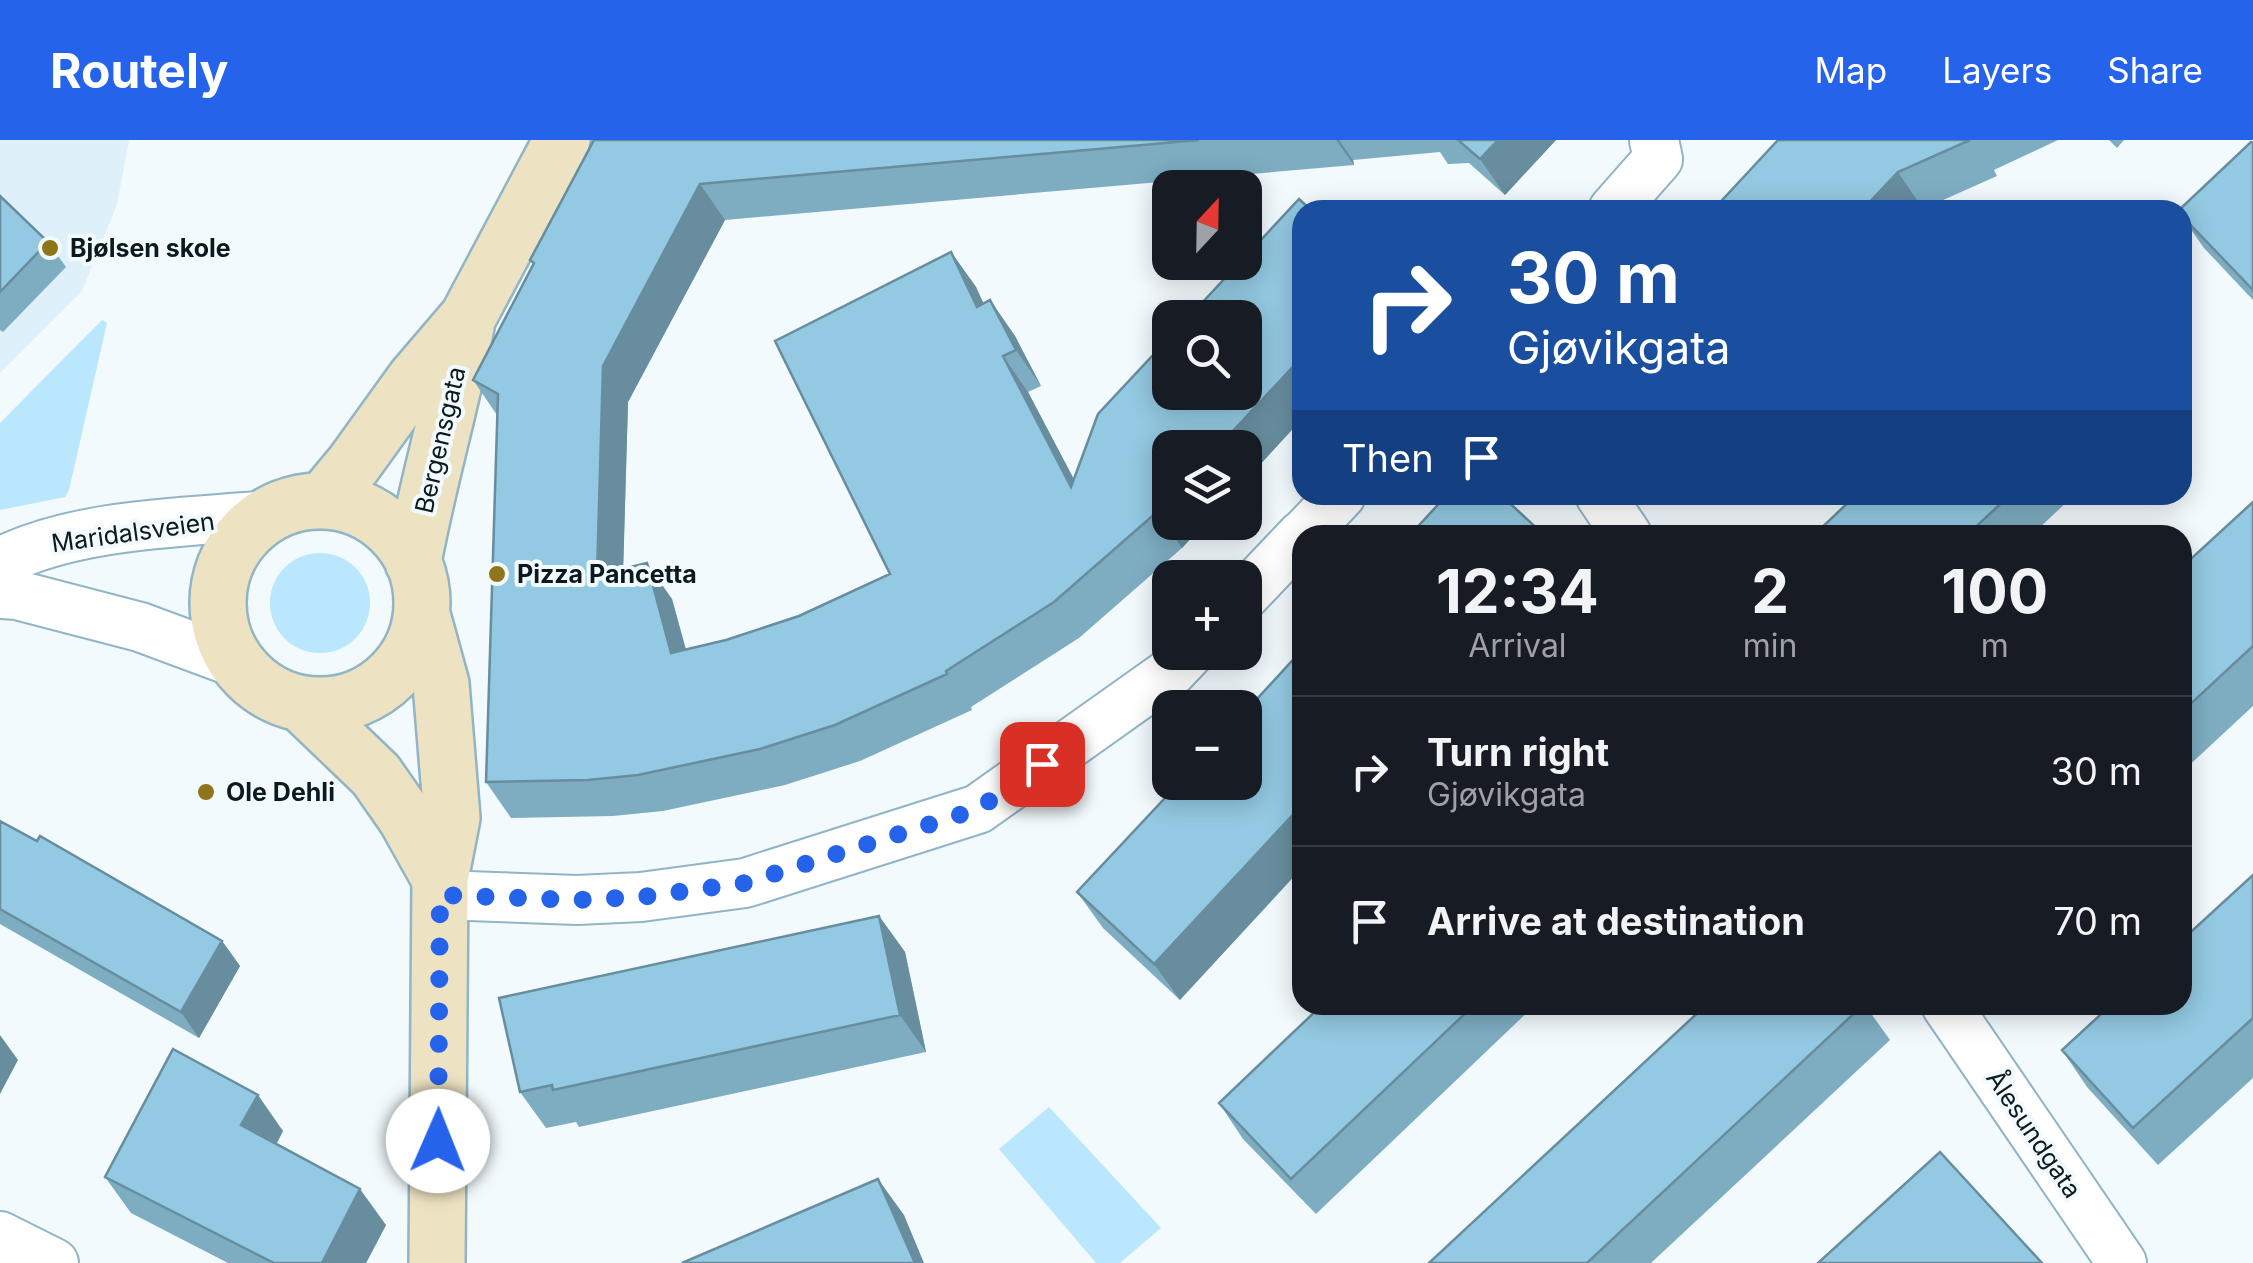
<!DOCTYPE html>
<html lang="en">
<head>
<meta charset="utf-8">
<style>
	body { margin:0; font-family:Inter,sans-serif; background:#20242c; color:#f1f3f6; height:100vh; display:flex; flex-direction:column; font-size:38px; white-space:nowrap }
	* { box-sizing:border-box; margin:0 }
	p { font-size:32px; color:#9ea1a6 }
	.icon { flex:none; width:55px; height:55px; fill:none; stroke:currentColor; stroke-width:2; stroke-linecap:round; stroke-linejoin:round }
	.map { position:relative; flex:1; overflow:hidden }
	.details { position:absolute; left:1292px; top:385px; width:900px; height:490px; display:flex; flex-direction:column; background:#171b24; border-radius:30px; box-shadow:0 5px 25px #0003 }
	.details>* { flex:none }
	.banner { position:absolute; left:1292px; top:60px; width:900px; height:305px; border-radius:30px; box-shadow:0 5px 25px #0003; background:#1a4fa0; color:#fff; overflow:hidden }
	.needle { width:65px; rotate:22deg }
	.fabs { position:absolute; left:1152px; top:30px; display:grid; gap:20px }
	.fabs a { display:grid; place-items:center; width:110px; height:110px; border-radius:20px; background:#171b24; box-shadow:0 5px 25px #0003; font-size:50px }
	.pin { position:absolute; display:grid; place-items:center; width:85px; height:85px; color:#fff; margin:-42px; border-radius:20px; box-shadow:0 5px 15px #0006 }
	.me { position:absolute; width:110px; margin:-55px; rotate:1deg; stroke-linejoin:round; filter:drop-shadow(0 0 8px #0008) }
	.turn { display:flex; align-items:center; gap:35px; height:210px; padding:0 50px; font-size:45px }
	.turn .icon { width:130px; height:130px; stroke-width:2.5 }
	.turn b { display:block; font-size:70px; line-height:85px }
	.then { display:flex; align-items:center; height:95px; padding:0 50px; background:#0003; gap:20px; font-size:38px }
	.eta { display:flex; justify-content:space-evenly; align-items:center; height:170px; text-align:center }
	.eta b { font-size:60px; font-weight:700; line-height:70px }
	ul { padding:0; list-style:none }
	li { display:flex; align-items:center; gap:30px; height:150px; padding:0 50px; border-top:2px solid #363941 }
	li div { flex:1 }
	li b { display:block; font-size:38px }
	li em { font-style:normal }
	header { display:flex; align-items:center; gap:60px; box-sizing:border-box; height:140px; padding:0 50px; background:#2563eb; color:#fff }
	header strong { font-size:48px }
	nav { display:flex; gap:55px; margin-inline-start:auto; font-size:35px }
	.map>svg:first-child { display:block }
</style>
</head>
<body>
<header>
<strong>Routely</strong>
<nav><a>Map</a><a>Layers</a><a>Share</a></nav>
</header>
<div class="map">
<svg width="2253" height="1123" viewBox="0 0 2253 1123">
	<rect width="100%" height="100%" fill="#f2fafd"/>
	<!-- built -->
	<path fill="#def0f9" d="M0,0H129L117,64L82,151L0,233Z"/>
	<!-- green -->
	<path fill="#bae7fd" d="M102,180L107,183L69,350L65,357L0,370V283Z
		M270 463a50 50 0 1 1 100 0a50 50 0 1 1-100 0Z
		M1049,967L1161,1088L1120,1123H1096L999,1009Z"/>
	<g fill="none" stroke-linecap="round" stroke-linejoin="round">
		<!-- street casing -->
		<g stroke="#91b5c6" stroke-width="52">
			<path id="street" d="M1613,70L1658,19L1654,0
				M1600,355L1627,395
				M1303,395L1341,355
				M0,422C78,383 182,383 269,375
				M0,454L17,455L140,487L237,523
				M1245,455L1302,395
				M440,755L577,760L641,757L745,743L978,669L1171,532L1190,512
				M1946,865L2122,1123
				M0,1096L54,1123"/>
		</g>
		<!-- secondary casing -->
		<g stroke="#91b5c6" stroke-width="60">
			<path id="secondary" d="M323,361L353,325L415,239L468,177L562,0
				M218 463a102 102 0 1 1 204 0a102 102 0 1 1-204 0Z
				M413,422C428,341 452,262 467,181
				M422,475L441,544L452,678L440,739L437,1123
				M302,564L376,635L406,678L440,739"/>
		</g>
		<!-- street -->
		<use href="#street" stroke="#fff" stroke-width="48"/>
		<!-- secondary -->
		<use href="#secondary" stroke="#ede3c3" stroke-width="55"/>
	</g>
	<!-- wall -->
	<path fill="#7eadc2" d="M594,0H1556L1505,55L1469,23L1448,24L1440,12L1353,20L1354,25L725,80L628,262L623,429L672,459L686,509L726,500L799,476L890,434L951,112L976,147L983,164L990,160L1015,196L1041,246L1028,252L1074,340L1302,70V279L1182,408L1079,498L971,567L972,570L860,621L785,645L663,671L613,676L511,678L486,642L497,275L473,240L533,125L530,120Z
		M1778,0H2058L1994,30L1997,36L1923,69Z
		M2109,0H2124L2117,8Z
		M2253,3V160L2204,108L2182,77V70Z
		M0,56L48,102L66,127L3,192L0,190Z
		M1856,355H2074L2032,395H1814Z
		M2253,362V566L2182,632V427Z
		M1302,510L1180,860L1103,788L1077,752Z
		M0,681L222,801L240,826L199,898L0,784Z
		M2253,735V938L2158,1025L2087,947L2062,910Z
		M879,776L905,812L926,912L579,987L576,982L546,988L520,952Z
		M1322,865H1535L1316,1074L1243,999L1219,963Z
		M1706,865H1865L1890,900L1651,1123H1429Z
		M283,991L276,1004L386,1085L366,1123H228L131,1073L105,1037Z"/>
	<!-- shaded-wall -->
	<path fill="#678d9e" d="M1336,0H1339L1353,20L1354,25Z
		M1498,0H1556L1505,55L1480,19Z
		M1898,32L1923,69L1862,70Z
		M700,44L725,80L628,262L622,471L597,435L603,226Z
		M951,112L976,147L1002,203L977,167Z
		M990,160L1015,196L1041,246L1016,210Z
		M1003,216L1028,252L1097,383L1071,347Z
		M1302,217V279L1245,341V308H1217Z
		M1170,358V382H1206L1182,408L1157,372Z
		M647,423L672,459L696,549L671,513Z
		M1302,665V728L1180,860L1154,824Z
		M879,776L905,812L926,912L900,875Z
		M222,801L240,826L199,898L181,872Z
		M0,895L18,920L0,954Z
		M258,955L283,991L267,1022L241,985Z
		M878,1039L904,1075L924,1123H915Z
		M360,1049L386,1085L366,1123H322Z"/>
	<!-- building -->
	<path fill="#93c9e2" stroke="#678d9e" stroke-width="2.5" d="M594,0H1199L700,44L603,226L597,435L647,423L671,513L726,500L799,476L890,434L775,201L951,112L977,167L990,160L1016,210L1003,216L1071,347L1098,274L1170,197V252H1245V178H1188L1240,122H1245V117L1299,59L1311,70H1302V217L1217,308H1170V358L1157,372L1054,462L946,531L947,534L835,585L760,609L638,635L588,640L486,642L498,254L473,240L534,123L530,120Z
		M1458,0H1498L1480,19Z
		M1778,0H1970L1898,32L1862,70H1713Z
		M2251,2L2253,3V150L2182,76V70H2179Z
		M0,56L48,102L0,152Z
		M1447,355H1501L1544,395H1410Z
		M1856,355H2010L1967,395H1814Z
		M2253,362V506L2182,572V427Z
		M1302,510V665L1154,824L1077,752L1180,642H1245V572Z
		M0,681L37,701L40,696L222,801L181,872L0,769Z
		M2253,735V878L2133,988L2062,910L2111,865H2182V800Z
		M879,776L900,875L553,950L552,945L520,952L499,858Z
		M1322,865H1474L1291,1039L1219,963Z
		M1706,865H1863L1587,1123H1429Z
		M173,909L258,955L241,985L360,1049L322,1123H274L105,1037Z
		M1940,1012L2042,1123H1818Z
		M878,1039L915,1123H682Z"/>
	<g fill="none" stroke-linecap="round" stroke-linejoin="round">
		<!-- route -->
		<path stroke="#2563eb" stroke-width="18" stroke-dasharray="0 32.4" d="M438,1001L440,755L577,760L641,757L745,743L978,669L1042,624"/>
	</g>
	<!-- markers -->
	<g fill="#90751a" stroke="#f2fafd" stroke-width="4">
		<circle cx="50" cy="108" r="10"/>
		<circle cx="497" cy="434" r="10"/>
		<circle cx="206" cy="652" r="10"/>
	</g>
	<g text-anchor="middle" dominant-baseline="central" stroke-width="8" stroke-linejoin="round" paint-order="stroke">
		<!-- poi labels -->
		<g font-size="25" font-weight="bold" fill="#0c1a20" stroke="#f2fafd" text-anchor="start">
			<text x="70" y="108">Bjølsen skole</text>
			<text x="517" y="434">Pizza Pancetta</text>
			<text x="226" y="652">Ole Dehli</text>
		</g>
		<!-- street labels -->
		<g font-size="25" fill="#0c1a20" stroke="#f2fafd">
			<text transform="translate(440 300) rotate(-77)">Bergensgata</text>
			<text transform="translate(133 392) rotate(-8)">Maridalsveien</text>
			<text transform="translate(2034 994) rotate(56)">Ålesundgata</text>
		</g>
	</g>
</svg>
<div class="fabs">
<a><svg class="needle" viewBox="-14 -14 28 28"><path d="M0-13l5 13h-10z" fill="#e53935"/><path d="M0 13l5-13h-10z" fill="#9ea1a6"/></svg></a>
<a><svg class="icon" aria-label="search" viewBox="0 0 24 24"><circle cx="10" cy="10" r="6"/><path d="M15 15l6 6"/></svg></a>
<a><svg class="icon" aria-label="layers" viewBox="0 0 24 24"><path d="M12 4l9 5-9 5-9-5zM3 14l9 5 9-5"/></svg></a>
<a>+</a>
<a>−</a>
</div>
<div class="pin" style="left:1042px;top:624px;background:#d93025"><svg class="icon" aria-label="arrive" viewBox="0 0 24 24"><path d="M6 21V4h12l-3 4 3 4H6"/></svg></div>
<svg class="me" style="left:438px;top:1001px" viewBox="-20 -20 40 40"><circle r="19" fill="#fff"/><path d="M0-13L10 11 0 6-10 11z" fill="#2563eb"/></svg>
<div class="banner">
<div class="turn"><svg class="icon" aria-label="right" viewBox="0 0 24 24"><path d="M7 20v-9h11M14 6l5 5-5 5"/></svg><div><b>30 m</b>Gjøvikgata</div></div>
<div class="then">Then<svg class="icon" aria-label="arrive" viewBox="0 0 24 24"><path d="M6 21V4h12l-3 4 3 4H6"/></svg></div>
</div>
<section class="details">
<div class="eta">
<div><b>12:34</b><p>Arrival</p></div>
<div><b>2</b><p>min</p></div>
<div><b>100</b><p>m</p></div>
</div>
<ul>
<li><svg class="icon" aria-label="right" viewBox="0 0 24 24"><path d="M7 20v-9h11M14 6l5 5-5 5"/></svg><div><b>Turn right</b><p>Gjøvikgata</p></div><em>30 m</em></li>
<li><svg class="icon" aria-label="arrive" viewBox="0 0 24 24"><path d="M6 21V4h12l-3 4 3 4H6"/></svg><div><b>Arrive at destination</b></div><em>70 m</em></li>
</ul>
</section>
</div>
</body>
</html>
